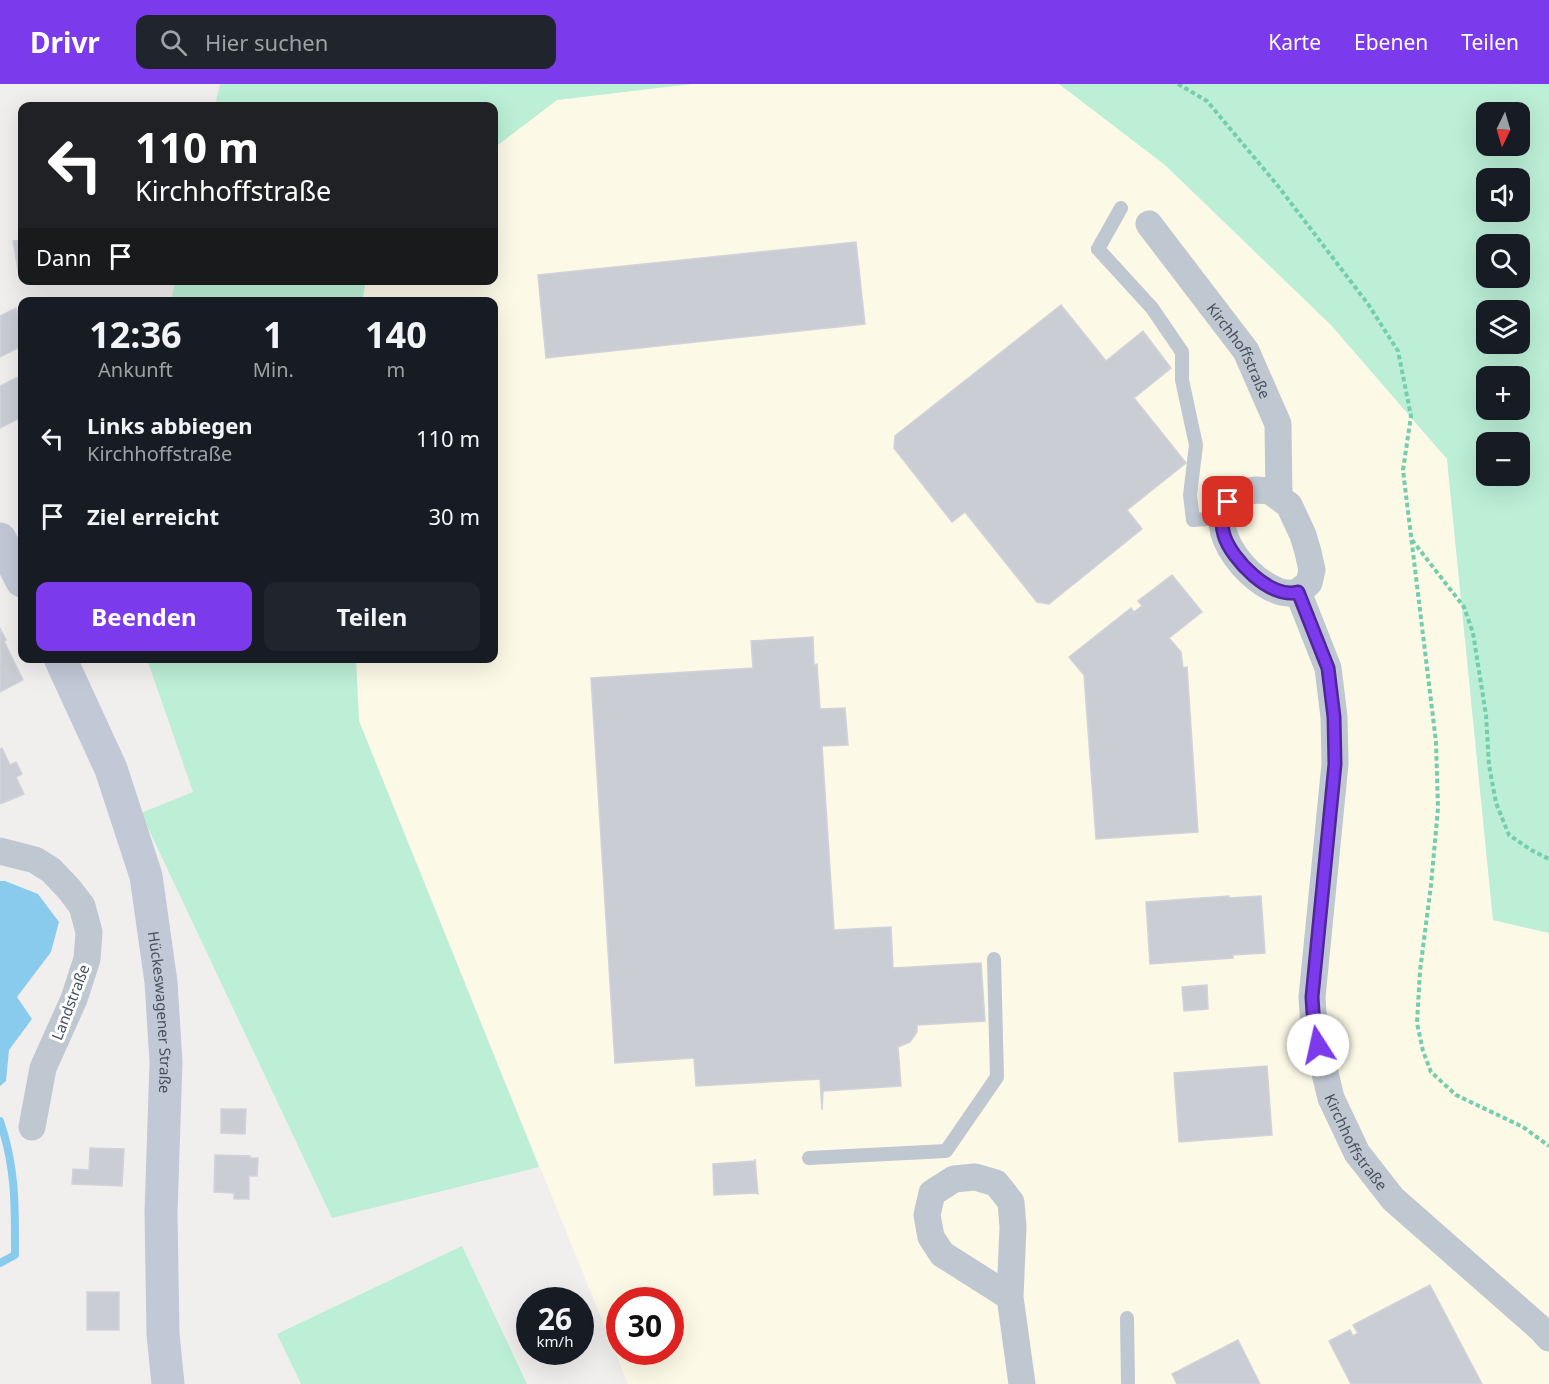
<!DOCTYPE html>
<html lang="de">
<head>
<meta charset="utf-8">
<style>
	body { margin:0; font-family:"Noto Sans",sans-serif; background:#20242c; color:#f1f3f6; height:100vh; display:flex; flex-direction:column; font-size:22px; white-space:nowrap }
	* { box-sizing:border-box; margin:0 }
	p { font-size:20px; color:#9ea1a6 }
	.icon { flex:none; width:33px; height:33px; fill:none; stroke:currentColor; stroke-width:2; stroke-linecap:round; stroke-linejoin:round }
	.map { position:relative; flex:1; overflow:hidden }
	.details { position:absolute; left:18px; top:213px; width:480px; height:366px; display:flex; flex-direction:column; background:#171b24; border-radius:12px; box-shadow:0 6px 24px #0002 }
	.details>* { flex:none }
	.guide { position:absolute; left:18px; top:18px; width:480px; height:183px; border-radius:12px; box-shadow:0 6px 24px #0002; background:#202124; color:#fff; overflow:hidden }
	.needle { width:39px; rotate:185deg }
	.fabs { position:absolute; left:1476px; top:18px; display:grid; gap:12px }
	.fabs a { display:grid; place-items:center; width:54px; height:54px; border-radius:12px; background:#171b24; box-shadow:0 6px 24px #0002; font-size:30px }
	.speed { position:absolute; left:516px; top:1203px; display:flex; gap:12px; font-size:30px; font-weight:700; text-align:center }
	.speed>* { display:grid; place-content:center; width:78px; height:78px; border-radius:50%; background:#171b24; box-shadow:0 6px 24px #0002; line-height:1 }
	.speed small { font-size:15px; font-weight:400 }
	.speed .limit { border:9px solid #d22; background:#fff; color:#111 }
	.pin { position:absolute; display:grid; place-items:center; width:51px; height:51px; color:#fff; margin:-26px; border-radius:12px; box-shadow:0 3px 9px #0006 }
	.me { position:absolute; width:66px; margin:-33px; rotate:350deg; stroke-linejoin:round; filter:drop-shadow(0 0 4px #0008) }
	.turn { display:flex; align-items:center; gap:21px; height:126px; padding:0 18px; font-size:27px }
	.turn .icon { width:78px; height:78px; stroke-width:2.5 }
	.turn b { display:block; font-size:42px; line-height:51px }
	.then { display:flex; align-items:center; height:57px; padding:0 18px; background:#0003; gap:12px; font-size:22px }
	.eta { display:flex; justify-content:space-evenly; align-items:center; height:102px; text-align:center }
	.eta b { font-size:36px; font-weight:700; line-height:42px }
	.button { display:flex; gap:12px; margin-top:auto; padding:12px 18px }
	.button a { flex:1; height:69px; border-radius:12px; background:#7c3aed; color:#fff; font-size:24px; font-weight:700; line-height:69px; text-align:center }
	.button a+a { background:#20242c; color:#f1f3f6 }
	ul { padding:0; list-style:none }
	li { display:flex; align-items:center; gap:18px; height:78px; padding:0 18px }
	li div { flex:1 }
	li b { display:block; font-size:22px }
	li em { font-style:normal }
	header { display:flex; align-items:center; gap:36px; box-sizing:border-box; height:84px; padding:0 30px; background:#7c3aed; color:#fff }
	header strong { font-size:28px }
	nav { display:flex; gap:33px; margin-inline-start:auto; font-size:21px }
	.search { width:420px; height:54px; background:#20242c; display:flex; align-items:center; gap:15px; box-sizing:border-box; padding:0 21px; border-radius:12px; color:#9ea1a6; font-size:22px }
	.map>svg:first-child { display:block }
</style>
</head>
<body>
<header>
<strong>Drivr</strong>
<div class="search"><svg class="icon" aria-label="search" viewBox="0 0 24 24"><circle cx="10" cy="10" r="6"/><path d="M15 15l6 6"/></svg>Hier suchen</div>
<nav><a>Karte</a><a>Ebenen</a><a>Teilen</a></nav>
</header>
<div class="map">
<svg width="1549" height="1300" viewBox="0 0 1549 1300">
	<rect width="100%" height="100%" fill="#f1efee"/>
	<!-- commercial -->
	<path fill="#fcf9e7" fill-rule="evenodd" d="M691,0H1059L1165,81L1331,241L1447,375L1493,836L1549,849V1300H628L359,637L356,575L494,574V218L362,217L366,197L494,196V64L557,16ZM620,1216H670V1268H620Z"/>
	<!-- green -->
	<path fill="#bcefd6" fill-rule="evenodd" d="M220,0H691L557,16L494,64V22H215Z
		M1059,0H1549V849L1493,836L1447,375L1331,241L1165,81ZM1520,28V62H1486V28ZM1486,94H1520V128H1486ZM1486,160H1520V194H1486ZM1520,226V260H1486V226ZM1486,292H1520V326H1486ZM1486,358H1520V392H1486Z
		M175,197V196L366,197L362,217H171Z
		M147,575H356L359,637L539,1083L332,1134L141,729L193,708Z
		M462,1162L527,1300H301L277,1250Z"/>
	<!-- water -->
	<path fill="#89cbec" d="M0,797H5L38,810L59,838L51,868L17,913L32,935L9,966L6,997L0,1002Z"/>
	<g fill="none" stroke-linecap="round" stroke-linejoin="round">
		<!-- stream -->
		<path stroke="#89cbec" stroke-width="8" d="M0,1037C16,1084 15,1122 15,1171L0,1179"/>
	</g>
	<!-- building -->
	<path fill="#cacdd4" stroke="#d2d3da" stroke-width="1.5" d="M22,156V190L19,191L13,157Z
		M856,158L865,240L546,274L538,191Z
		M1061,221L1106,277L1143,247L1171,284L1134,314L1186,379L1127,426L1142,445L1049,520L1037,518L965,428L952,438L894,364L895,352Z
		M16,224L22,238V262L0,273V232Z
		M22,291V333L0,344V302Z
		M1172,491L1202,528L1169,554L1181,568L1183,584L1187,583L1198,748L1096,755L1084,591L1069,573L1131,524L1134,528L1142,522L1138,517Z
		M0,544L6,556L4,557L23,596L0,608Z
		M813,553L814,581L817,580L820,625L845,624L848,661L822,662L834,846L891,843L893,884L981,879L985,937L917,941V948L910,958L898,963L901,1002L823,1007L822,1026L820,995L696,1002L694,974L615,979L591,594L753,584L751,557Z
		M2,664L10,681L16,678L22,690L16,693L24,710L0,720V665Z
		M1229,812V814L1261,812L1265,869L1233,871V874L1150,880L1146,818Z
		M1207,901L1208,925L1184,927L1182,903Z
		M1267,982L1272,1051L1179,1058L1174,989Z
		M221,1025H246L245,1050L221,1049Z
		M90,1064L124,1065L122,1102L72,1100L73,1085L89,1086Z
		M215,1071L250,1072V1074H258L257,1092H249V1115H234V1109L214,1108Z
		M755,1075L758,1110L756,1109L714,1111L713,1080L755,1077Z
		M1430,1201L1482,1300H1351L1329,1257L1350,1246L1353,1252L1358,1249L1353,1241Z
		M87,1208H119V1246H87Z
		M1238,1256L1260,1300H1177L1172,1290Z"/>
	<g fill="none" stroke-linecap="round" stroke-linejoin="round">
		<!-- path -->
		<path stroke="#74cdad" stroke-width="4" stroke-dasharray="4.5 3" stroke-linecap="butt" d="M1178,0L1207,17L1278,102L1368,220L1398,267L1411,332L1403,386L1436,658L1438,724L1431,801L1420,887L1417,939L1423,967L1431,988L1456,1011L1523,1043L1549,1062
			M1412,456L1464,523L1473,549L1486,631L1489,681L1496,719L1509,751L1531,766L1549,775"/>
		<!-- lane -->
		<path stroke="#bfc7d1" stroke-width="14" d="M1121,124L1098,165L1152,224L1182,268V296L1196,361L1190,411L1193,436L1222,434
			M809,1074L946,1067L997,993L994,875
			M1127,1234L1128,1300"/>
		<!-- street -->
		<g stroke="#bfc7d1" stroke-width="27">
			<path id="s1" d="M1149,140L1246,267L1278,340L1279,413"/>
			<path d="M1256,406L1270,407L1289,421L1303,451L1308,468L1312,486L1309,499C1304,503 1299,508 1293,509C1258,513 1196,441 1234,414C1242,409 1246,407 1256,406Z"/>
			<path id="s2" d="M1298,508L1328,584L1334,633L1335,680L1312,913L1314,944L1331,1014L1357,1069L1393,1115L1541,1245L1549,1254"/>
			<path d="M0,767L35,776L51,786L69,805L82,822L89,848L87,875L74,915L43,984L32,1043"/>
			<path d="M1010,1213L942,1170L931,1153L927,1131L932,1109L954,1095L975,1093L996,1099L1011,1118L1013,1143L1010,1213L1022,1300"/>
		</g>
		<!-- secondary -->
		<g stroke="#c1c9d7" stroke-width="33">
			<path d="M0,455L22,497"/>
			<path id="s3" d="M60,574L111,685L146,792L161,898L166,978L161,1129L163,1250L168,1300"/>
		</g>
	</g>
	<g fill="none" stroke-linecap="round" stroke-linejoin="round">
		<!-- route casing -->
		<g stroke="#51269a" stroke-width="15">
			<path id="route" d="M1228,418C1223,430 1220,438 1224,451C1231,475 1271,516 1298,508L1328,584L1334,633L1335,680L1312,913L1314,944L1318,961"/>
		</g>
		<!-- route -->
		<use href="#route" stroke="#7c3aed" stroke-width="10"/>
	</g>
	<g text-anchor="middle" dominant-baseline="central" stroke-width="6" stroke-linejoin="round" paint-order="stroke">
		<!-- street labels -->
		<g font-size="15" fill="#464f5c" stroke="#fff">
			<text stroke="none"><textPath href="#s1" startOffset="156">Kirchhoffstraße</textPath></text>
			<text transform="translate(70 918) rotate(-69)">Landstraße</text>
			<text stroke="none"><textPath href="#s3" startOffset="372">Hückeswagener Straße</textPath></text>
			<text stroke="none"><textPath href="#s2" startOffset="566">Kirchhoffstraße</textPath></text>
		</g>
	</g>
</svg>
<div class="fabs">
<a><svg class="needle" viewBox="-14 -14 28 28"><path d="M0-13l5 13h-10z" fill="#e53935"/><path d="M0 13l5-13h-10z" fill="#9ea1a6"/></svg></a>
<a><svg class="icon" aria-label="sound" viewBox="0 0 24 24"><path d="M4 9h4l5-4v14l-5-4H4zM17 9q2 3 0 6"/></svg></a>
<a><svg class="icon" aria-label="search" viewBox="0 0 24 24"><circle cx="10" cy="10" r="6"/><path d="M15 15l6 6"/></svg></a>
<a><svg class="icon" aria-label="layers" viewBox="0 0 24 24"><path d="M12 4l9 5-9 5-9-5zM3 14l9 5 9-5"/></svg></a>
<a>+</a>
<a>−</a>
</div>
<div class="speed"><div>26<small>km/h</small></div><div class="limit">30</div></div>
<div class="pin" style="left:1228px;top:418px;background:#d93025"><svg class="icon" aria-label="arrive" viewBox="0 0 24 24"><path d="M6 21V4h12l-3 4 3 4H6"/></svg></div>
<svg class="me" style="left:1318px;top:961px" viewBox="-20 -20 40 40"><circle r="19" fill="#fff"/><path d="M0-13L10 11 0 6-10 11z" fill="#7c3aed"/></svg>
<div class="guide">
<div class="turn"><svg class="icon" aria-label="left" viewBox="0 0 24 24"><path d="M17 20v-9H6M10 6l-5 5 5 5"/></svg><div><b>110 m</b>Kirchhoffstraße</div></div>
<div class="then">Dann<svg class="icon" aria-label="arrive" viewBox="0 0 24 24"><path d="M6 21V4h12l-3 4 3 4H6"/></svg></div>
</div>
<section class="details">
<div class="eta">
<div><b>12:36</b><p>Ankunft</p></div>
<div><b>1</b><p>Min.</p></div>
<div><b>140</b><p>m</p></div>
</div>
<ul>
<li><svg class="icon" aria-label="left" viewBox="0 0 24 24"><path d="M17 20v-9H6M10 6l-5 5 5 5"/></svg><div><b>Links abbiegen</b><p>Kirchhoffstraße</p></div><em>110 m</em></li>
<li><svg class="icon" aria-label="arrive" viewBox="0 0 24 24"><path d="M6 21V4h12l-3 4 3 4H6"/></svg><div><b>Ziel erreicht</b></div><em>30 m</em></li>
</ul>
<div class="button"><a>Beenden</a><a>Teilen</a></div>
</section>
</div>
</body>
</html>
